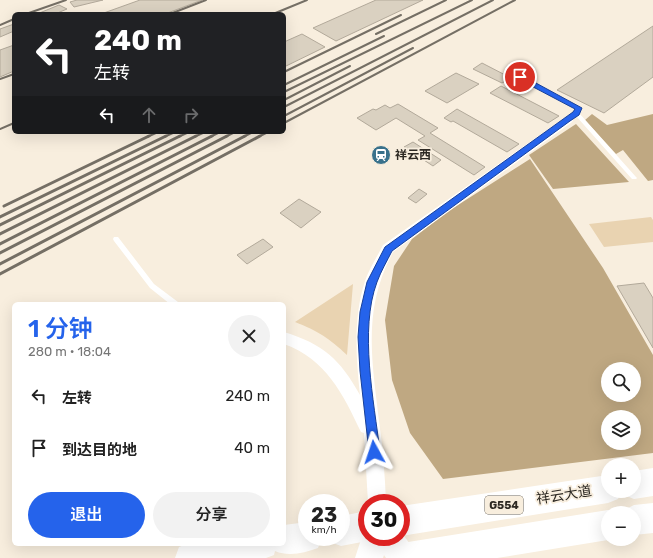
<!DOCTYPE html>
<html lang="zh">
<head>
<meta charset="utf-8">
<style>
	body { margin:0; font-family:Rubik,"Noto Sans SC",sans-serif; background:#f2f2f2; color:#222; height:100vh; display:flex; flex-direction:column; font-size:15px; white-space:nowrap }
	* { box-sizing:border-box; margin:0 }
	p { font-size:13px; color:#767676 }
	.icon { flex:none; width:22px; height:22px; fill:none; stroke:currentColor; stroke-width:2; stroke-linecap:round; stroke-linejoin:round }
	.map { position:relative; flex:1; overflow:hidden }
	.sheet { position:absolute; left:12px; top:302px; width:274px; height:244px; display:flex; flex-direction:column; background:#fff; border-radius:6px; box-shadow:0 4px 16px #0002 }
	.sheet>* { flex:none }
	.guide { position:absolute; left:12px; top:12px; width:274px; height:122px; border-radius:6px; box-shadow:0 4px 16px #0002; background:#202124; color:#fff; overflow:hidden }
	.tools { position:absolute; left:601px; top:362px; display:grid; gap:8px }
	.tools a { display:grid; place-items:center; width:40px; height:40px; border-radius:50%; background:#fff; box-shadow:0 4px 16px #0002; font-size:20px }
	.speed { position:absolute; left:298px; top:494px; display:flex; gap:8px; font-size:20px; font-weight:700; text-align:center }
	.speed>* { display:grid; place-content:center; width:52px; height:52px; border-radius:50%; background:#fff; box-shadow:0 4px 16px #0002; line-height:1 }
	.speed small { font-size:10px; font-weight:400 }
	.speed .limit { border:6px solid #d22; background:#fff; color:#111 }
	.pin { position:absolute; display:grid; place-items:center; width:34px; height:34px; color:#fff; margin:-17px; border:2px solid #fff; border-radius:50%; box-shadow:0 1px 4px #0007 }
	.me { position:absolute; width:44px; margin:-22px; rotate:355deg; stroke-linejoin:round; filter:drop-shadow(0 0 3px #0008) }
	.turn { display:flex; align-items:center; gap:14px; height:84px; padding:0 16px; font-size:18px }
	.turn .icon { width:52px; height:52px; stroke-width:2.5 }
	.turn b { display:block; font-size:28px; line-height:34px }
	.lanes { display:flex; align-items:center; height:38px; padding:0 16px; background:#0003; justify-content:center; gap:20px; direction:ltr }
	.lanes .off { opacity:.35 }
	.round { display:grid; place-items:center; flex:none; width:42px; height:42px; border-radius:21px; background:#f2f2f2 }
	.headline { display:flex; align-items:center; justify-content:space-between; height:68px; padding:0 16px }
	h1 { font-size:24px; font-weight:600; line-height:30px; color:#2563eb }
	.button { display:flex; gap:8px; margin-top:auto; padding:8px 16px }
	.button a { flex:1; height:46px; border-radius:24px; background:#2563eb; color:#fff; font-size:16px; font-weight:600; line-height:46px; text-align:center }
	.button a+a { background:#f2f2f2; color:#222 }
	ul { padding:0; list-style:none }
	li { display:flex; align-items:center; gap:12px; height:52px; padding:0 16px }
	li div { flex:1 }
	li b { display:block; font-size:15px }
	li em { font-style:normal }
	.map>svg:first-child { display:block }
</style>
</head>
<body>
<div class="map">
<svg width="653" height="558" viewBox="0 0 653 558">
	<rect width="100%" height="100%" fill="#f8eede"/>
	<!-- green -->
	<path fill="#e9d3b1" d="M651,217L653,220V242L604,247L589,224Z
		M353,284L347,355C329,338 318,331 295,322Z"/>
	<!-- forest -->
	<path fill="#bfa882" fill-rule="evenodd" d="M592,114L607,125L653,114V180L648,181L623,150L616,154L585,120Z
		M576,124L629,182L553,189L529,155Z
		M530,159L603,268L653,355V453L443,479L410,433L392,380L385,320L394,266L412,239L447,212ZM608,369H634V395H608ZM608,417H634V443H608Z"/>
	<!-- building -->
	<path fill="#dad1c1" stroke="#b2a99a" d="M77,0H103L74,7L70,2Z
		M140,0H202L165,14H101Z
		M376,0H423L336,41L313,28Z
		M59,5L67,9L55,14H37Z
		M14,24V31L0,37V29Z
		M653,26V77L604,113L557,90Z
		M302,34L325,47L284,67V42Z
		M14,45V71L0,77V50Z
		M482,63L511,78L502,83L473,69Z
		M456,73L479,84L447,103L425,91Z
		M501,86L559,116L548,123L490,93Z
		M398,104L438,128L430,133L485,167L474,175L418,140L425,136L396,118L376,130L357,118L373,109L376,110L385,105L390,108Z
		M457,109L519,144L507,152L453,121L451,122L444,118Z
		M413,142L441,160L433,166L404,147Z
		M419,189L427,194L416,203L408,198Z
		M299,199L321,212L301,228L280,213Z
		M263,239L273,247L247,264L237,255Z
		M644,283L653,298V348L617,286Z"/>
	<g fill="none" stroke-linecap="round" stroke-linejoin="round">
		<!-- service -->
		<path fill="#fff" fill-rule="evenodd" d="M518,76H522L580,107L581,108L579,113L636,177L637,178L636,179H632L576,116L570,121H566V119L574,112L575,109L518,78Z
			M114,237H118L154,284L178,302L179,304H170L150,288L114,241L113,239Z"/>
		<!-- minor -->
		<path fill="#fff" fill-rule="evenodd" d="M568,117L573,120L572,122L393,252C362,310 372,360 379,421C383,449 385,476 386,503H368L364,433L361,432C343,394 326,359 284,344V332C323,344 340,359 360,395C356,357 353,318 365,281C369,269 377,257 383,245L564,118Z"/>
		<!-- secondary -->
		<path fill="#fff" fill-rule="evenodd" d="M365,527H367V537H401V532L413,548L417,558H386L384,555L383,558H355Z"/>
		<!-- trunk -->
		<path fill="#fff" fill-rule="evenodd" d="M653,468V496L634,499L624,495L622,491H634V471Z
			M608,475V491H621L618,499L608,503L401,536V506Z
			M653,503V533L634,535V513H622L624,510L634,505Z
			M608,510L615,513H608V539H610L608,540L497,558H387L391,547L402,543Z
			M367,511V537H376L367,541L341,546L330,542L329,537H341V516Z
			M307,522V537H322L318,548C304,553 289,557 275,551L274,555L266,558H175L179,547L187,544H284V525Z"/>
		<!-- rail-far1 -->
		<path stroke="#756f65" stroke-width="2" d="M26,14L66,0
			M170,14L206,0
			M273,14L307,0
			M0,25L14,19
			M376,34L446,0
			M284,72L401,15
			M0,79L14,74
			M284,85L384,36
			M284,92L472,0
			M284,100L350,66
			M284,107L493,0
			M284,116L413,48
			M284,123L515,0
			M0,129L14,123
			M147,137L158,132
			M164,137L175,132
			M178,137L189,132
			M194,137L205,132
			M210,137L220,132
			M225,137L235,132
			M243,137L253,132
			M258,137L268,132"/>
		<!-- rail -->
		<path stroke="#756f65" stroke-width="3" d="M4,206L149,136
			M0,217L166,136
			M0,225L180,136
			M0,234L196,136
			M0,244L212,136
			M0,253L227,136
			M0,264L245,136
			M0,274L260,136"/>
	</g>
	<!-- route -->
	<path fill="#2563eb" stroke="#184099" d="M518,76H523L582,108L579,115L570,121L392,251C387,261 381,271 377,282C359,330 374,401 380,452L378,456L374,457L370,456L369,452L360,371L358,337L360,312L367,282L385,247L573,112L575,109L518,79Z"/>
	<!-- icons -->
	<defs>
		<g id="station-disc" transform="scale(1)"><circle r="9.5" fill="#39718b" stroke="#f8eede"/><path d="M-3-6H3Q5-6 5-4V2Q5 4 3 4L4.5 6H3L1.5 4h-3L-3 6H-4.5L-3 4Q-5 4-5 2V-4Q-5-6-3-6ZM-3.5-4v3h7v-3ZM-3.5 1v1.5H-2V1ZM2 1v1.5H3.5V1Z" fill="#fff"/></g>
	</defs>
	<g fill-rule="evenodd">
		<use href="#station-disc" x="381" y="155"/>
	</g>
	<g text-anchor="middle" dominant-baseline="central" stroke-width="3.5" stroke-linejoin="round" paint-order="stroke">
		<!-- shield labels -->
		<rect fill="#f8eede" stroke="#6a645b" stroke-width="1" x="485" y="496" width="38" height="18" rx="3"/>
		<g font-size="11" font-weight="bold" fill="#2d2923">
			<text x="504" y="505">G554</text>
		</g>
		<!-- poi labels -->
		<g font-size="12" font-weight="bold" fill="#2d2923" stroke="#f8eede" text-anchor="start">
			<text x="395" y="155">祥云西</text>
		</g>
		<!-- near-street labels -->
		<g font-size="14" fill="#2d2923" stroke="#f8eede">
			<text transform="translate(564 495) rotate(-9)">祥云大道</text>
		</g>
	</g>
</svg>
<div class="tools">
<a><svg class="icon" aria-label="search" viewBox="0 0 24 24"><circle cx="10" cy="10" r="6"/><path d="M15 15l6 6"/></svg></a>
<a><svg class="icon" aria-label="layers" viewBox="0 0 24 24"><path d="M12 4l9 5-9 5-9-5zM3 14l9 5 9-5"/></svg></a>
<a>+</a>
<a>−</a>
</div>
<div class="speed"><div>23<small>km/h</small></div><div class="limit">30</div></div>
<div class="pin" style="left:520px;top:77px;background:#d93025"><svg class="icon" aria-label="arrive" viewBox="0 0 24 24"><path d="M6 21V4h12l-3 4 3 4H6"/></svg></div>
<svg class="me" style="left:374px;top:452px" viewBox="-20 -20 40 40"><path d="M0-17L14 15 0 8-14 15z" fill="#2563eb" stroke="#fff" stroke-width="4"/></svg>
<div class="guide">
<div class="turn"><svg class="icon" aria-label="left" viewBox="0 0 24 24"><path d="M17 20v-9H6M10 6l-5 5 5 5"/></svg><div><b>240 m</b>左转</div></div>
<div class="lanes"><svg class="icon" aria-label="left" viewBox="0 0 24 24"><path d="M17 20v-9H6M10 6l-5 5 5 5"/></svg><svg class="icon off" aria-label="ahead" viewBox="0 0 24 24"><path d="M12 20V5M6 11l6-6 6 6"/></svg><svg class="icon off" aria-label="right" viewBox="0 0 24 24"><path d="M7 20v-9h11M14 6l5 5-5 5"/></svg></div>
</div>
<section class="sheet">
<div class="headline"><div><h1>1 分钟</h1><p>280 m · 18:04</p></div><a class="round"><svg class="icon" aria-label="close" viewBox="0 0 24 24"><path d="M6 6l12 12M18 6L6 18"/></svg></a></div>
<ul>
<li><svg class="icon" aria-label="left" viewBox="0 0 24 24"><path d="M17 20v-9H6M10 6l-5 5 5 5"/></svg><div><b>左转</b></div><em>240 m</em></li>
<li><svg class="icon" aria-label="arrive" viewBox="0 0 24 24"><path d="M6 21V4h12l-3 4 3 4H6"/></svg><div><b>到达目的地</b></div><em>40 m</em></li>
</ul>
<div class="button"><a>退出</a><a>分享</a></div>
</section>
</div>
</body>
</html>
